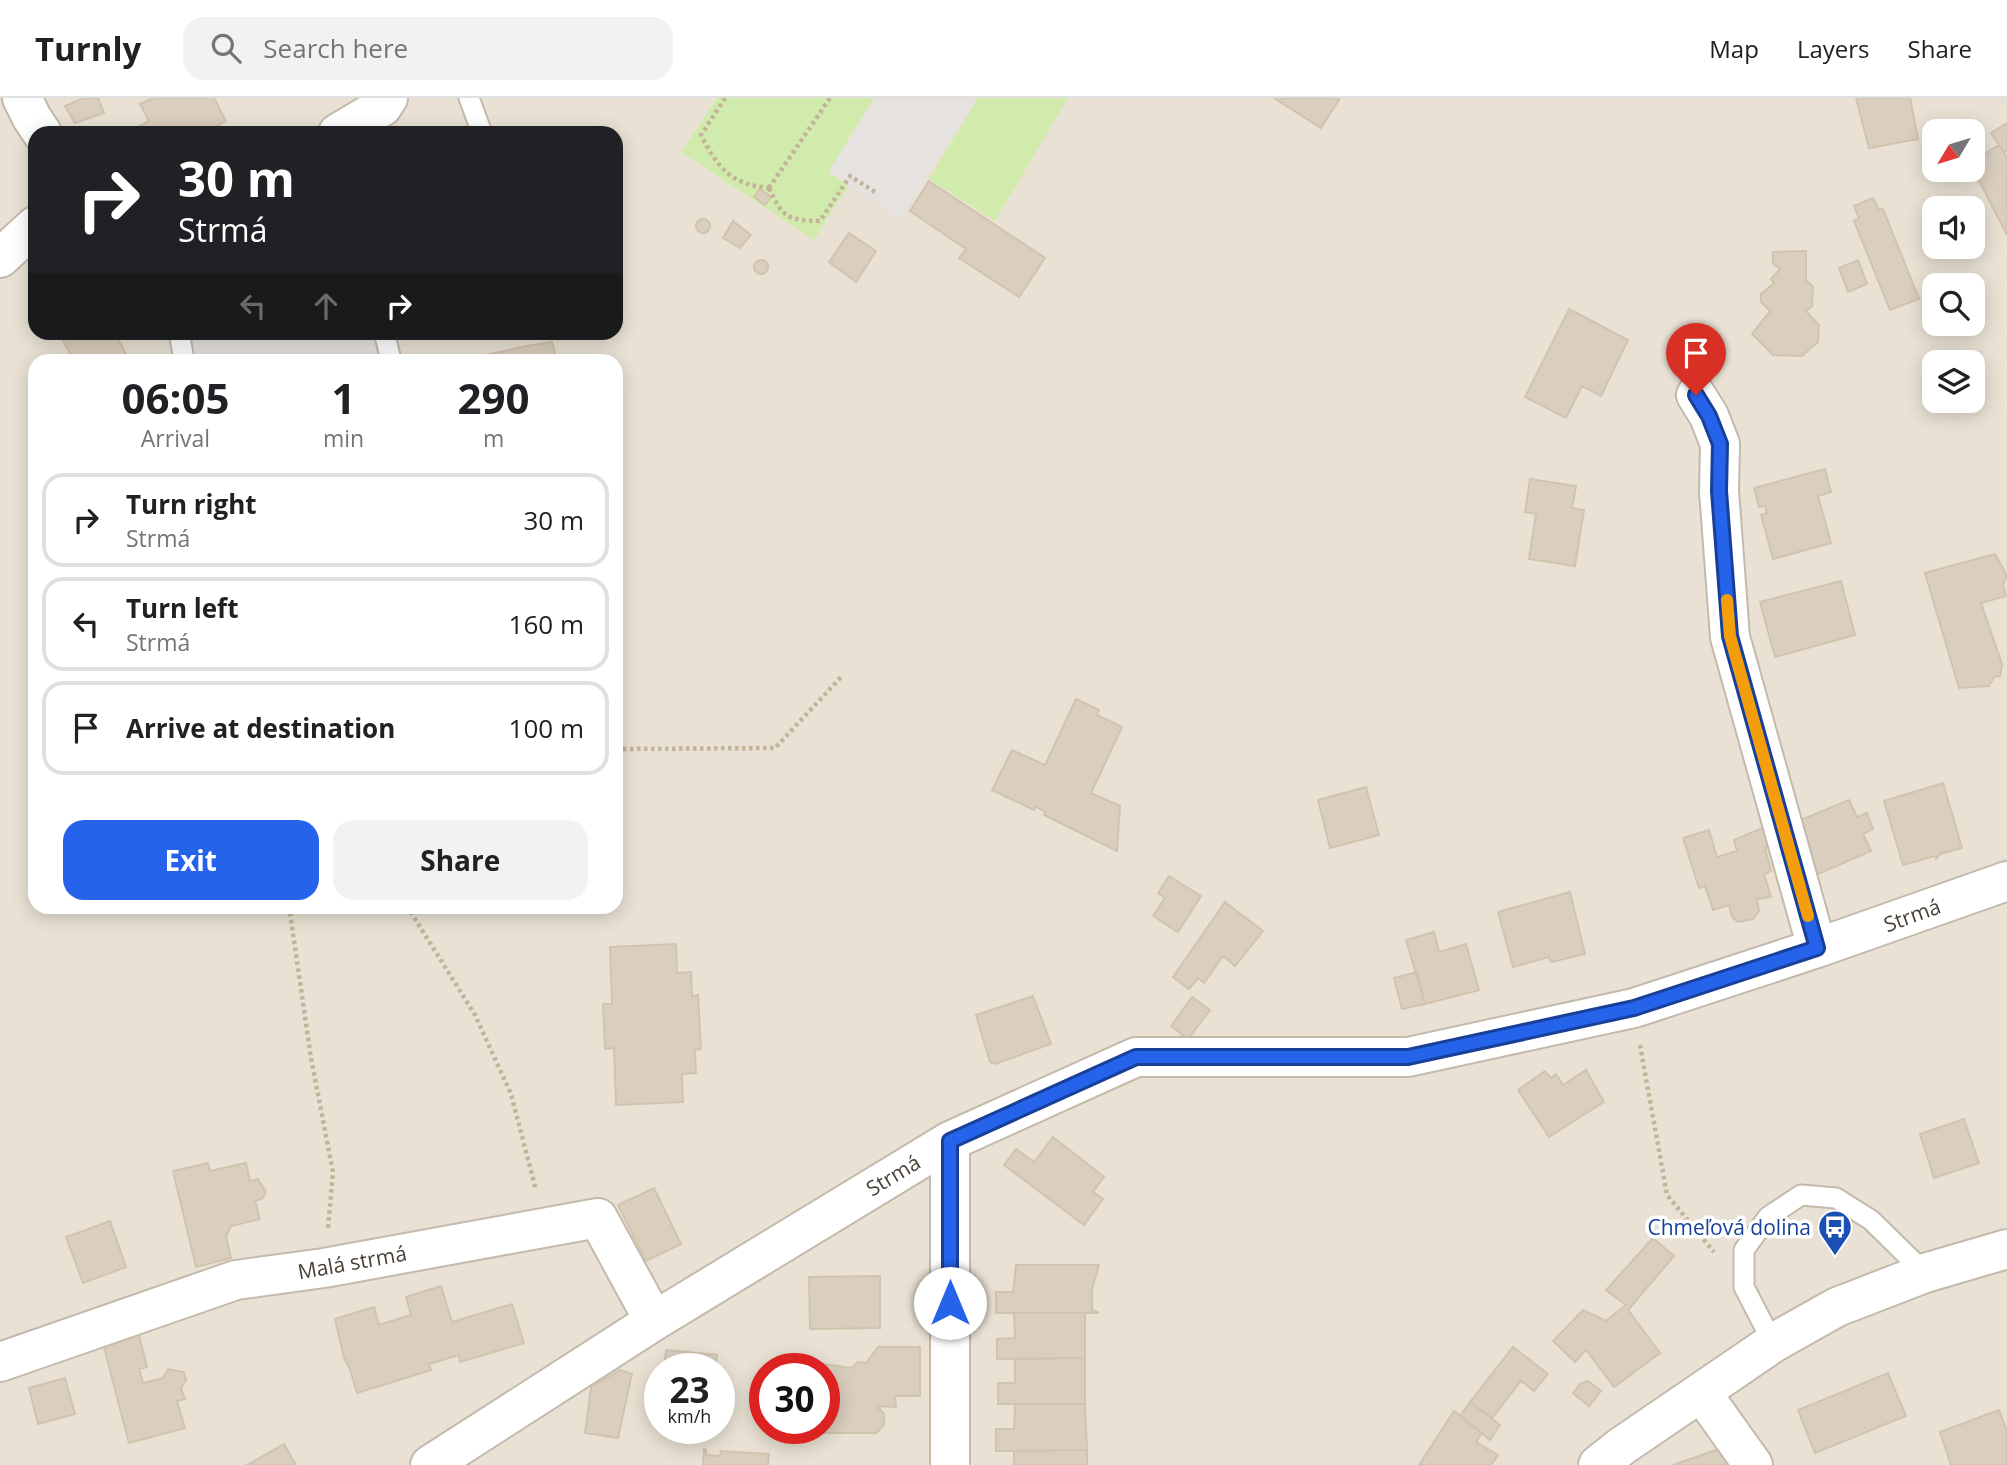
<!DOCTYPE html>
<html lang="en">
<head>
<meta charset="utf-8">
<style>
	body { margin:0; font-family:"Open Sans",sans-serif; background:#f2f2f2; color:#202124; height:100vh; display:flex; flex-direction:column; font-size:26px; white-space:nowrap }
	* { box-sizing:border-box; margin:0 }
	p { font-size:23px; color:#757577 }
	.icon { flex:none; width:38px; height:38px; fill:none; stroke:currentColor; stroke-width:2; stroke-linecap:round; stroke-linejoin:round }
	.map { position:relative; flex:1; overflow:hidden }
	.side { position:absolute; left:28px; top:256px; width:595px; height:560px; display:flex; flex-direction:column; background:#fff; border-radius:21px; box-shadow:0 4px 18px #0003 }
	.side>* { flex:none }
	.hud { position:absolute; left:28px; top:28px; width:595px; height:214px; border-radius:21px; box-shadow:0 4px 18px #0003; background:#202124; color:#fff; overflow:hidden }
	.needle { width:46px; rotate:232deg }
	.fabs { position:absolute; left:1922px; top:21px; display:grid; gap:14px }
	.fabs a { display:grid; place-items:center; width:63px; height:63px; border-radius:14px; background:#fff; box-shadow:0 4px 18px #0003; font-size:35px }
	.speed { position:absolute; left:644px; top:1255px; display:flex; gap:14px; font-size:35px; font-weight:700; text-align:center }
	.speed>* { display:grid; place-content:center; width:91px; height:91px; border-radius:50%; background:#fff; box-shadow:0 4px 18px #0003; line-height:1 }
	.speed small { font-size:18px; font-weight:400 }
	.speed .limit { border:10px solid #d22; background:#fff; color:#111 }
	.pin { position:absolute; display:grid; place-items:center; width:60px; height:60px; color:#fff; margin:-72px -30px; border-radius:50% 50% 50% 0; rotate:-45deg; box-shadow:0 0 7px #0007 }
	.pin .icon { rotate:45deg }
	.me { position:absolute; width:77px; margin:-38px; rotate:0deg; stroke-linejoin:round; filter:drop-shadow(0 0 5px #0008) }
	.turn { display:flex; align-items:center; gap:24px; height:147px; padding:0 35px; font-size:32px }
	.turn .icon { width:91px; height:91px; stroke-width:2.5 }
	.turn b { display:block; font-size:49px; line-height:60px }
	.lanes { display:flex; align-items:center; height:66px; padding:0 35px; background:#0003; justify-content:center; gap:35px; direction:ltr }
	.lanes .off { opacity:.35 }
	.eta { display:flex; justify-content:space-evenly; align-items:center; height:119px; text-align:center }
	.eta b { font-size:42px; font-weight:700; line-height:49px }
	.button { display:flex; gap:14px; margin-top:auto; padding:14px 35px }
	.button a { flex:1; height:80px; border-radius:21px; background:#2563eb; color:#fff; font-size:28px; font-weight:700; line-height:80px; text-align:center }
	.button a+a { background:#f2f2f2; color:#202124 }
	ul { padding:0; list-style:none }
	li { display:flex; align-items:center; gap:21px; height:94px; margin:0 14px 10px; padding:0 21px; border:4px solid #e0e0e0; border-radius:21px }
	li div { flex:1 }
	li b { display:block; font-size:26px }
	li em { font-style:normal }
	header { display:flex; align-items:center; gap:42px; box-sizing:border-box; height:98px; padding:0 35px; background:#fff; border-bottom:2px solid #e0e0e0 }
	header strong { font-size:33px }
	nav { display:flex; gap:38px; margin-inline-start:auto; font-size:24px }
	.search { width:490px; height:63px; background:#f2f2f2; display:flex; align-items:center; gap:18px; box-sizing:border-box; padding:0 24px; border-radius:21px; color:#757577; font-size:26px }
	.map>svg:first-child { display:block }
</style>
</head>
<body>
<header>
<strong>Turnly</strong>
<div class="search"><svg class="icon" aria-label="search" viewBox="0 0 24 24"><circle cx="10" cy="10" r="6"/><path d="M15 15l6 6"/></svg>Search here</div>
<nav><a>Map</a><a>Layers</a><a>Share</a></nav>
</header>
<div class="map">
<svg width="2007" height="1367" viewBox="0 0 2007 1367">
	<rect width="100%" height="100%" fill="#f4f0e7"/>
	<!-- residential -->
	<path fill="#e9e2d4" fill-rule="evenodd" d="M0,0H2007V1367H0ZM1934,33H1972V72H1934ZM35,35H616V234H35ZM1934,110H1972V149H1934ZM1934,187H1972V226H1934ZM35,262H616V808H35ZM1934,264H1972V303H1934ZM660,1270H719V1330H660ZM765,1270H824V1330H765Z"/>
	<!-- green -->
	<path fill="#d1ebac" d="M717,0H874L828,74L848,88L814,142L681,54Z
		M978,0H1068L995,123L929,81Z"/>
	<!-- parking -->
	<path fill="#e5e2df" d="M876,0L976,1L900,120L829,74Z
		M162,235H393L400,262H169Z"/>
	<!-- building -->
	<path fill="#dacebe" stroke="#d2c3ae" stroke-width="2" d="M84,0H98L104,15L75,25L65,8Z
		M153,0H214L226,23L204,35H131L130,33L149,23L140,6Z
		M1274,0H1340L1321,30Z
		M1856,0H1910L1918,41L1869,50Z
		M2007,25V52L2004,54L1991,35Z
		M1999,47L2007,59V137L1972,69V63Z
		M929,83L1045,160L1019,199L959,160L966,151L910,113Z
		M760,91L771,99L765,107L754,99Z
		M1873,100L1879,112L1883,111L1919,201L1890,212L1854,123L1859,120L1854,108Z
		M696 128a7 7 0 1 1 14 0a7 7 0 1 1-14 0Z
		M733,123L751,137L740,150L723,140Z
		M849,135L876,153L856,184L829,164Z
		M1806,153V182L1813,189L1812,208L1806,213L1819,227L1818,244L1802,258L1773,257L1752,236L1770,213L1761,204V196L1774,185L1771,181L1780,171L1773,165V154Z
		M1858,162L1867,186L1848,194L1839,170Z
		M754 169a7 7 0 1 1 14 0a7 7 0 1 1-14 0Z
		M1569,211L1628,242L1601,298L1582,288L1566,320L1525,299Z
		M58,234H121L116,237L129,262H74Z
		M552,244L557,262H462L527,248Z
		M1825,371L1831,394L1818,398L1831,445L1773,461L1761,417L1767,415L1765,408L1759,409L1754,390Z
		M1530,381L1576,388L1572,410L1584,412L1575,468L1529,461L1536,416L1525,414Z
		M1995,456L2007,478L2003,487L2006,498L1981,505L2002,566L2000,578L1994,579L1989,588L1959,590L1925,475Z
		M1841,483L1855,537L1775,559L1760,504Z
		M1076,601L1099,612L1097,617L1122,629L1091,695L1120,708L1117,753L1044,717L1045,714L1035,708L1034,712L992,692L1012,652L1045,667Z
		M1943,685L1962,750L1940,756L1936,761L1935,758L1903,767L1884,703Z
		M1366,689L1379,737L1330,750L1318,702Z
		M1849,702L1857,719L1867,715L1873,731L1863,736L1871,753L1816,777L1796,724Z
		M1767,728L1772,748L1765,750L1771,773L1764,776L1771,799L1757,801L1759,813L1753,821L1738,824L1732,819L1729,807L1713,812L1705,788L1699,790L1683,740L1709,732L1717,759L1737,753L1734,742Z
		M1169,778L1201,798L1178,834L1153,818L1165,800L1158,795Z
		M1570,794L1585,856L1551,864L1549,859L1513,869L1498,814Z
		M1225,804L1263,833L1235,868L1223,858L1204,885L1198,880L1189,891L1173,879Z
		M1434,834L1439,854L1466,846L1479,892L1425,906L1406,842Z
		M676,846L677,875L691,874L692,898L698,897L701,951L695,952L696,975L682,976L683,1004L616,1007L614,950L605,951L603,906H612L610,849Z
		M1417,874L1425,906L1402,911L1394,880Z
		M1033,898L1051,946L995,966L990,964L976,917Z
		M1192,899L1210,912L1188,941L1171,928Z
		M1586,972L1604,1004L1549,1039L1518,992L1545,973L1551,980L1556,976L1563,987Z
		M1964,1021L1979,1065L1934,1080L1920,1036Z
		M1053,1039L1104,1079L1093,1094L1103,1101L1084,1127L1004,1067L1016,1051L1034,1064Z
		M208,1065L210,1073L246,1065L250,1083L258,1081L266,1094L262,1101L255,1103L260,1121L231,1128L226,1138L231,1160L196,1169L173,1073Z
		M654,1090L681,1146L646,1163L618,1107Z
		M110,1123L126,1169L83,1185L66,1139Z
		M1653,1140L1674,1158L1628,1212L1660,1255L1614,1289L1586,1252L1575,1264L1553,1243L1583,1212L1606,1223L1626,1207L1606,1192Z
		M1016,1167H1099L1092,1191V1212L1099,1215H996V1194H1013Z
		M880,1178V1230L810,1231L809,1179Z
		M441,1188L452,1224L512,1206L524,1245L460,1264L459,1257L429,1266L431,1272L357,1295L350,1271L344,1260L335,1221L374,1209L379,1227L411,1217L406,1199Z
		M1014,1215H1085V1260L997,1261V1241L1015,1240Z
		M138,1233L147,1269L139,1271L143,1285L163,1280L168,1271L184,1274L186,1282L181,1290L185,1301L177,1303L185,1330L129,1345L102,1242Z
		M878,1249H920V1298H895L896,1309L877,1308L884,1316V1327L876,1335H792V1330H824V1270H811L816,1265L852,1270L858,1264L866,1265Z
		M1513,1249L1548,1276L1534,1293L1521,1283L1492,1320L1470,1304Z
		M666,1252L717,1257L715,1270H664Z
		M1085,1260V1306H998V1285H1015V1261Z
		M620,1272L632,1276L618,1340L585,1335L591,1289Z
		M1888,1275L1906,1318L1815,1355L1798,1312Z
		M65,1280L75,1316L38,1326L29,1290Z
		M1588,1283L1601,1293L1589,1308L1573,1295L1580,1286Z
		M1470,1304L1500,1327L1490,1342L1460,1318Z
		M1015,1306H1085L1087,1352L996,1353V1331H1014Z
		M1999,1312L2007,1333V1367H1951L1940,1334Z
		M1454,1313L1482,1335L1476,1344L1498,1357L1491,1367H1419Z
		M284,1346L296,1367H247Z
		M1730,1347L1737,1367H1673Z
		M704,1351L706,1352V1357L720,1358L721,1353L769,1356L768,1367H703Z
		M1087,1352V1367H1014V1353Z"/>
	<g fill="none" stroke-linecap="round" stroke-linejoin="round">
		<!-- service casing -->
		<g stroke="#c4baab" stroke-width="23">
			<path id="service" d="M469,0L482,35
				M179,234L184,262
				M384,234L391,262
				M1773,1245L1744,1189V1152L1768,1119L1801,1097L1836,1100L1871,1122L1925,1175"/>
		</g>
		<!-- minor casing -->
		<g stroke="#c4baab" stroke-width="42">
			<path id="minor" d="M22,0L32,20L42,35
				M338,35L382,9L388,0
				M0,160L35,128
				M1696,297L1709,318L1720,346L1719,393L1730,539L1817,850
				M950,1043V1367
				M0,1264L236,1182L324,1170L598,1120L654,1223
				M1701,1294L1753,1367
				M430,1367L654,1223L950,1043L1136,959H1408L1634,910L1817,850L2007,783
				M1598,1367L1622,1348L1773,1245L1837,1209L1925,1175L2007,1151"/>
		</g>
		<!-- path -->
		<path stroke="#c3b399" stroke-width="4.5" stroke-dasharray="3.5 3.5" stroke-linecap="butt" d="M725,0L701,37C718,70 730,86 769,90
			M769,90C783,120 787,122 820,123L850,78L878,96
			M769,90L830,0
			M616,651L775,650L842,578
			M289,808L311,960L333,1074L328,1131
			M407,808L475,917L511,996L536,1092
			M1640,947L1667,1097L1714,1154"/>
		<!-- service -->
		<use href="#service" stroke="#fff" stroke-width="19"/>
		<!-- minor -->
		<use href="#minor" stroke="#fff" stroke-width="38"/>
	</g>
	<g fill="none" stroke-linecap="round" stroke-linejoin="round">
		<!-- route casing -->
		<g stroke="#184099" stroke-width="18">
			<path id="route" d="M950,1205V1043L1136,959H1408L1634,910L1817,850L1730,538L1719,393L1720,346L1709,318L1696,297"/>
		</g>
		<!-- route -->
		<use href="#route" stroke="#2563eb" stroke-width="12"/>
		<!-- slow -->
		<path stroke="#f59e0b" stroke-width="12" d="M1727,502L1730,538L1808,818"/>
	</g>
	<!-- icons -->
	<defs>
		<g id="bus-pin" transform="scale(1.75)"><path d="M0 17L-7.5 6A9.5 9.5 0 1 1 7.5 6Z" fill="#1a4fb4" stroke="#fff"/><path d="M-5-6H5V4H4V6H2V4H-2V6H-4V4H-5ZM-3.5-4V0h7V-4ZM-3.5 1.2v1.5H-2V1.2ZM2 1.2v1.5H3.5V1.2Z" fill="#fff"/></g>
	</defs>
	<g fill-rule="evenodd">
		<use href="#bus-pin" x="1835" y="1129"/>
	</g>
	<g text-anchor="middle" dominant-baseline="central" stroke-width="7" stroke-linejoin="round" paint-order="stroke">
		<!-- street labels -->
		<g font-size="21" fill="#484035" stroke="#fff">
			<text transform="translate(1912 817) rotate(-20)">Strmá</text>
			<text transform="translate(893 1077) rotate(-31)">Strmá</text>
			<text transform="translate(352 1164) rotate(-10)">Malá strmá</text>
		</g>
		<!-- transit labels -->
		<g font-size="21" fill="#164399" stroke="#fff" text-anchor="end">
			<text x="1811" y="1129">Chmeľová dolina</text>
		</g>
	</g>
</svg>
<div class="fabs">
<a><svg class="needle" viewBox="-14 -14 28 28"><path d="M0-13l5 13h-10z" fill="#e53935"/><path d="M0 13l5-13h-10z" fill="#757577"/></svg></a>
<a><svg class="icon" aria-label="sound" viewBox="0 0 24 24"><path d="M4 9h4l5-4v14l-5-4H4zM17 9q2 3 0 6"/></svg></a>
<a><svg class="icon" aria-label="search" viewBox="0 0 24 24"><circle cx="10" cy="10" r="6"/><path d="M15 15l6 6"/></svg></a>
<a><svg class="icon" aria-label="layers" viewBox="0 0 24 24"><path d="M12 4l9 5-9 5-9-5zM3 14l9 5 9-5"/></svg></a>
</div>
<div class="speed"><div>23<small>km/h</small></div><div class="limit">30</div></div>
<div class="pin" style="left:1696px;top:297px;background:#d93025"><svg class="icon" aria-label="arrive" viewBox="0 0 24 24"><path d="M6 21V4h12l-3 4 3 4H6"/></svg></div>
<svg class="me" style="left:950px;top:1205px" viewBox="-20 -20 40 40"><circle r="19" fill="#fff"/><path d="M0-13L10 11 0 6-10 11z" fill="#2563eb"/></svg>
<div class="hud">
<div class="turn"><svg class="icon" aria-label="right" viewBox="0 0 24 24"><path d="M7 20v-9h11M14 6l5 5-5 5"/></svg><div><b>30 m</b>Strmá</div></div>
<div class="lanes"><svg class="icon off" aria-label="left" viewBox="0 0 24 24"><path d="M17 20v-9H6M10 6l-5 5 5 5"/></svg><svg class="icon off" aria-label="ahead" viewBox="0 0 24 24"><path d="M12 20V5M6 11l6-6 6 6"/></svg><svg class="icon" aria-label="right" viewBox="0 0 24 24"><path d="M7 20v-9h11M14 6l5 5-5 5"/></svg></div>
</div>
<section class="side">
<div class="eta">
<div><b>06:05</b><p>Arrival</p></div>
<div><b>1</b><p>min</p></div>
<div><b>290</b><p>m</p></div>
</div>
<ul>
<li><svg class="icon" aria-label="right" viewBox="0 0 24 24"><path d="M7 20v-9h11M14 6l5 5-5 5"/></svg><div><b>Turn right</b><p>Strmá</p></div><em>30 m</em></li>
<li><svg class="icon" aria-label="left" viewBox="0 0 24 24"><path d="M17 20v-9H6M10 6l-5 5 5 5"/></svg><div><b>Turn left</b><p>Strmá</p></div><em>160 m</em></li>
<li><svg class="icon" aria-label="arrive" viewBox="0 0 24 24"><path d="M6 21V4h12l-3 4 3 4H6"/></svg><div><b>Arrive at destination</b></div><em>100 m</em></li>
</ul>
<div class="button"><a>Exit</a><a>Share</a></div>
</section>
</div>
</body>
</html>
